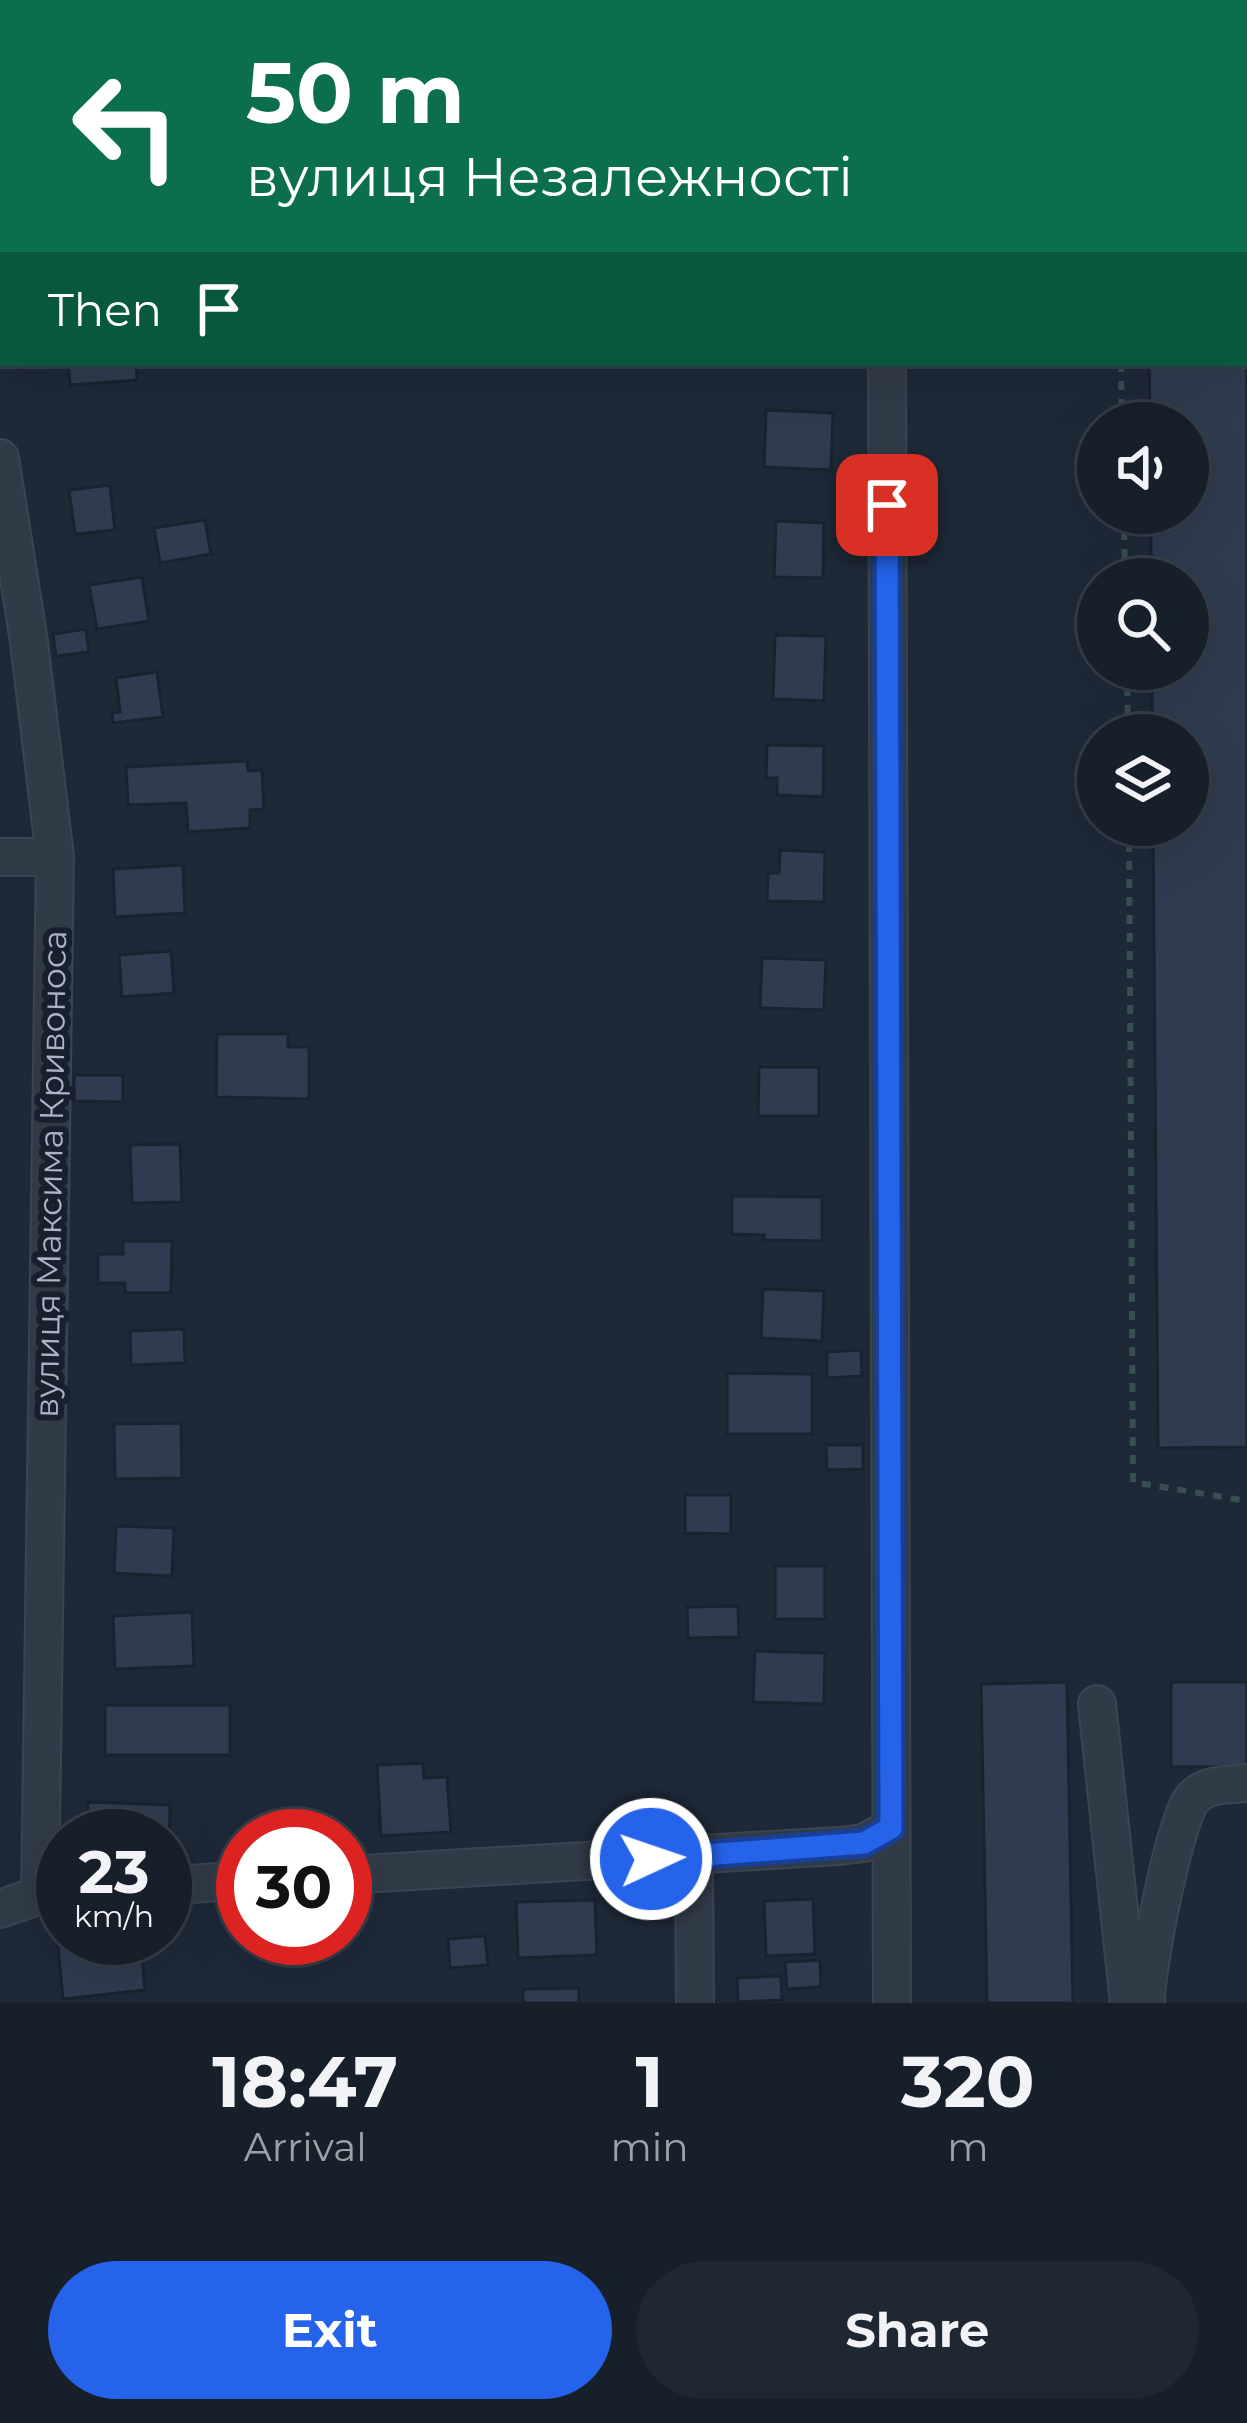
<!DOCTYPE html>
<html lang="en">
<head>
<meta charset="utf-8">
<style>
	body { margin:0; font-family:Montserrat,sans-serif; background:#1f2732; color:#f1f3f6; height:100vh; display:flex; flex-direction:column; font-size:45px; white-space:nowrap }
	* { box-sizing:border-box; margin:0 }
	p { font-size:39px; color:#9ea2a8 }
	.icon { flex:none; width:66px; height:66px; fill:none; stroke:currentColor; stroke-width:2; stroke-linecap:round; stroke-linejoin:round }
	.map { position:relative; height:2003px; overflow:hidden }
	.side { display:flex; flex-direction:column; background:#161f2a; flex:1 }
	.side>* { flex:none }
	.guide { position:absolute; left:0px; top:0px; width:1248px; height:366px; box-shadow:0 12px 48px #0002,0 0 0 3px #353d47; background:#0b6e4f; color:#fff; overflow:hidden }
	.tools { position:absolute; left:1077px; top:402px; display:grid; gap:24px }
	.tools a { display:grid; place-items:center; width:132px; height:132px; border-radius:50%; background:#161f2a; box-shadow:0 12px 48px #0002,0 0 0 3px #353d47; font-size:60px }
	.speed { position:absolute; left:36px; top:1809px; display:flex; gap:24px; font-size:60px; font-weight:700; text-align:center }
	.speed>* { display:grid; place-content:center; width:156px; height:156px; border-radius:50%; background:#161f2a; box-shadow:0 12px 48px #0002,0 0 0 3px #353d47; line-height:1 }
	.speed small { font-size:30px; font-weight:400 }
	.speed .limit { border:18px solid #d22; background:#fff; color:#111 }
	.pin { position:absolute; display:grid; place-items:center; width:102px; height:102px; color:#fff; margin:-51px; border-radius:24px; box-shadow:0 6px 18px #0006 }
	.me { position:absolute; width:132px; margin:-66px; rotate:87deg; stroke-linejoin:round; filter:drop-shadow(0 0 9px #0008) }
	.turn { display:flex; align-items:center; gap:42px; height:252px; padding:0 48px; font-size:54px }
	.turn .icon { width:156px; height:156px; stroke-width:2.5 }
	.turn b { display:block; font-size:84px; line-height:102px }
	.then { display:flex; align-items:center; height:114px; padding:0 48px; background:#0003; gap:24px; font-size:45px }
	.eta { display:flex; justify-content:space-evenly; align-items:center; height:204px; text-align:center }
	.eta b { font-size:72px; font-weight:700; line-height:84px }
	.primary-button { display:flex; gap:24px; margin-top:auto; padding:24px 48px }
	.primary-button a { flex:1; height:138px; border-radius:72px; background:#2563eb; color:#fff; font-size:48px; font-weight:700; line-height:138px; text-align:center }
	.primary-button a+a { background:#1f2732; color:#f1f3f6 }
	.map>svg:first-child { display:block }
</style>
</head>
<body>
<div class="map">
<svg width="1247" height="2003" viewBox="0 0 1247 2003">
	<rect width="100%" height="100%" fill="#1e2938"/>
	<!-- building -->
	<path fill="#2f3c4f" stroke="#19222f" stroke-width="3" d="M1147,0H1247V1447L1158,1448L1153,825H1188V735H1152V669H1188V579H1151V513H1188V423H1150L1149,363H1245V3Z
		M68,363H136L137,380L70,385Z
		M766,410L833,413L831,470L764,467Z
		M110,485L115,530L75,534L69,490Z
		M205,520L211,554L160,563L154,528Z
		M776,521L824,523L823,578L774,577Z
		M142,577L149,621L97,629L89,585Z
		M86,629L89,652L56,656L53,634Z
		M775,635L826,636L824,701L773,699Z
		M157,672L163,717L113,723L112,713L120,712L116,678Z
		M767,745L824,746L823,797L777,795V778H766Z
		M247,761L248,771L262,770L264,809L250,810V828L188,832L186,803L128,805L126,767Z
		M780,850L825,852L824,902L767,901L768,873H779Z
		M183,865L185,913L115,917L113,869Z
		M171,951L174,993L122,997L119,955Z
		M762,958L826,960L824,1010L760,1008Z
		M217,1034H288V1047H309V1099L216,1097Z
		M759,1067H819V1116H758Z
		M74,1075H123V1102L74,1101Z
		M180,1144L182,1202L132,1203L130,1145Z
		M732,1196L822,1197V1241L764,1240V1235L732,1234Z
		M123,1241H172L171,1293H125V1283H98V1254H123Z
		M763,1289L824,1291L822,1341L761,1338Z
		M184,1329L185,1363L131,1365L130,1331Z
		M861,1350L862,1376L827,1378V1352Z
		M727,1373L812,1374V1434H727Z
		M181,1423L182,1478L115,1479L114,1424Z
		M826,1445H863V1469L827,1470Z
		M685,1495H731V1534L685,1533Z
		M116,1526L174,1528L172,1576L114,1573Z
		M775,1566H825V1619H775Z
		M738,1606L739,1637L688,1638L687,1607Z
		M192,1612L194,1666L115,1669L113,1616Z
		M755,1651L825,1653L824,1704L753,1702Z
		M1067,1682L1073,2003H987L981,1684Z
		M1171,1682H1247V1767H1171Z
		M105,1705H230V1755H105Z
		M423,1763L424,1778L447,1777L451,1832L381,1836L377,1765Z
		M88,1802L170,1805L169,1858H165V1836H87Z
		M813,1899L815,1954L766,1956L764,1901Z
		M595,1900L597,1955L518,1958L516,1902Z
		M63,1935L140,1938L145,1990L63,1999L57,1936Z
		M485,1936L488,1965L450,1968L448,1939Z
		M820,1960L821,1987L787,1989L785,1962Z
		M781,1976L782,2000L738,2002L737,1978Z
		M579,1988V2003H523V1989Z"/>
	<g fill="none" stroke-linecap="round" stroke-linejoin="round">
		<!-- minor casing -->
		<g stroke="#3b4452" stroke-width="40">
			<path id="minor" d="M260,3L262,0
				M888,3V0
				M0,215L3,211
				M887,363L892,2003
				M0,458L29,642L55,857L40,1895
				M0,857H55
				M1097,1704L1129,2003
				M694,1857L695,2003
				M345,1875L839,1846L864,1843L891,1828
				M165,1886L243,1880
				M0,1909L40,1895L60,1893
				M1146,2003C1145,1973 1175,1817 1193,1798C1207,1783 1228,1785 1247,1783"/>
		</g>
		<!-- path -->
		<path stroke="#384f51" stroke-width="6" stroke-dasharray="9 9" stroke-linecap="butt" d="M1115,0V3
			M1121,363L1122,423
			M1124,513L1125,579
			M1127,669L1128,735
			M1129,825L1133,1482L1247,1501"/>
		<!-- minor -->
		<use href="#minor" stroke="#313b48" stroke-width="36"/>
	</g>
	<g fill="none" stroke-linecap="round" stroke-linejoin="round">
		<!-- route casing -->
		<g stroke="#184099" stroke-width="30">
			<path id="route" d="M651,1859L864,1843L891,1828L887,505"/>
		</g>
		<!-- route -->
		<use href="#route" stroke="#2563eb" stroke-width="21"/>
	</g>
	<g text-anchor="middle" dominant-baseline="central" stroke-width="12" stroke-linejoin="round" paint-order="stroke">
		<!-- street labels -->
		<g font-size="33" fill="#abb5c6" stroke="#17202c">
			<text transform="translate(50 1174) rotate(-89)">вулиця Максима Кривоноса</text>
		</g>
	</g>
</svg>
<div class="tools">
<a><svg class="icon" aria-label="sound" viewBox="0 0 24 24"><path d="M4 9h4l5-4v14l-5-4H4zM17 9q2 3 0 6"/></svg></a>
<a><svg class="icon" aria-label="search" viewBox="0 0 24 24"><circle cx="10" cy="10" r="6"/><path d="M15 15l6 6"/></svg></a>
<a><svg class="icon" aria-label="layers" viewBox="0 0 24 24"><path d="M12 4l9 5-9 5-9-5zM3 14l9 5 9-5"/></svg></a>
</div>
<div class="speed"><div>23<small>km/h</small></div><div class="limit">30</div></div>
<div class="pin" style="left:887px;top:505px;background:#d93025"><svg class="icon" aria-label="arrive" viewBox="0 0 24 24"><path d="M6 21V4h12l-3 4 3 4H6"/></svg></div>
<svg class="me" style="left:651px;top:1859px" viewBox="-20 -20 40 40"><circle r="17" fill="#2563eb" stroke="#fff" stroke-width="3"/><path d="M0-11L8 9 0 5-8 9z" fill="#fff"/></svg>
<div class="guide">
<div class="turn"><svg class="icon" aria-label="left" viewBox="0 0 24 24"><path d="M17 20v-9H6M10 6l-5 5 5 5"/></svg><div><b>50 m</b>вулиця Незалежності</div></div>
<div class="then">Then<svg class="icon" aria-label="arrive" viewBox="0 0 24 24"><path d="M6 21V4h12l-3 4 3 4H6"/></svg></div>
</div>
</div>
<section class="side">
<div class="eta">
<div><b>18:47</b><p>Arrival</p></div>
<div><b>1</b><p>min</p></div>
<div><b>320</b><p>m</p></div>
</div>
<div class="primary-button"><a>Exit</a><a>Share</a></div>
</section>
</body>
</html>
